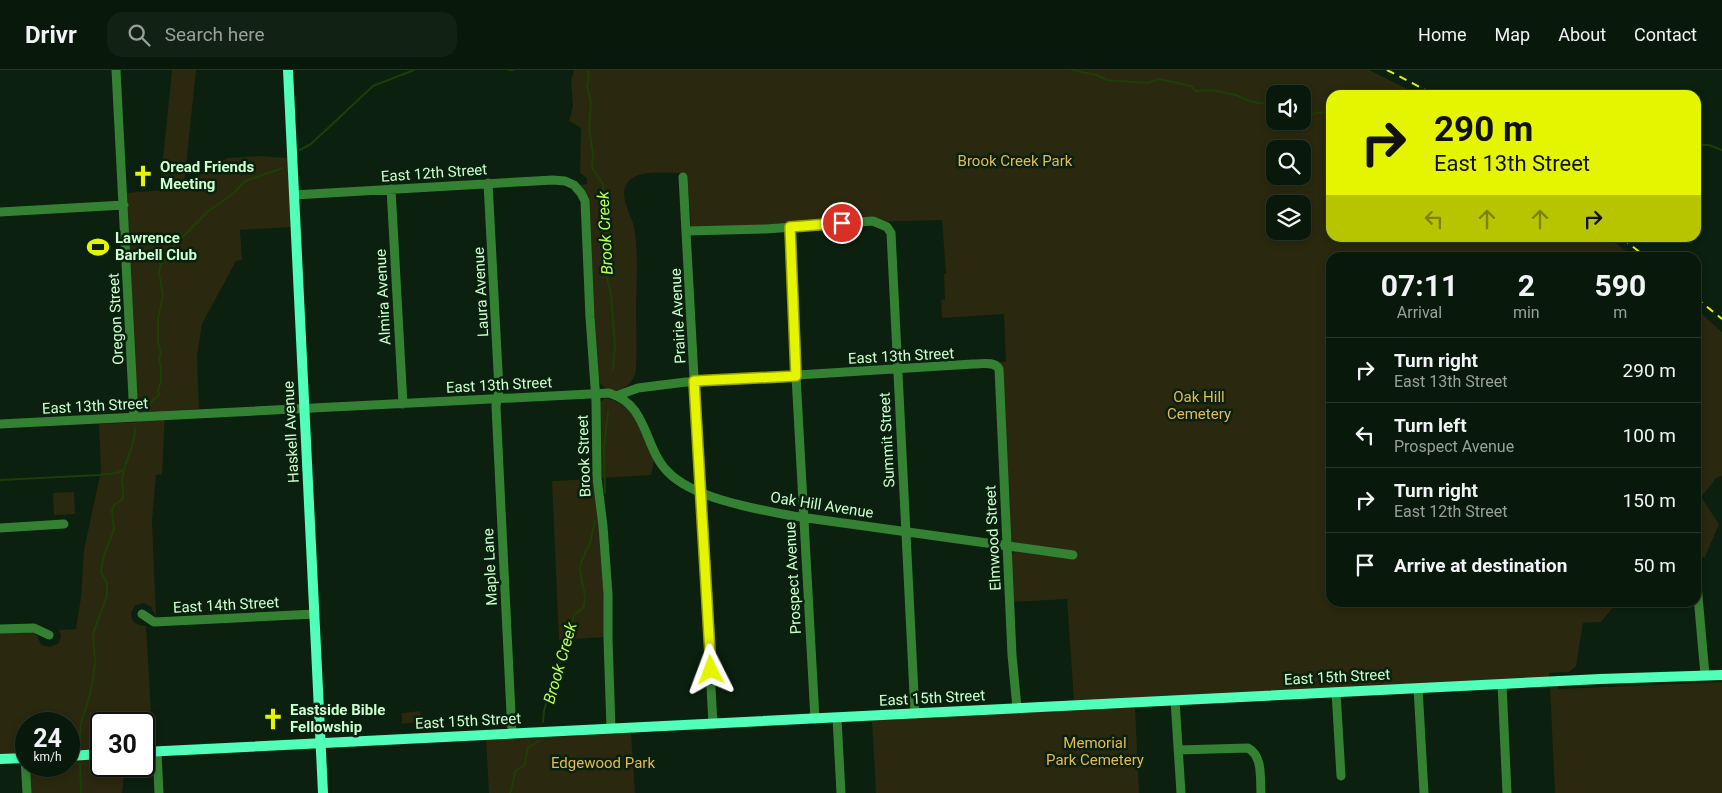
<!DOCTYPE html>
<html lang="en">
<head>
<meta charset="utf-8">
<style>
	body { margin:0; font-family:Roboto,sans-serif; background:#112113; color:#f1f3f6; height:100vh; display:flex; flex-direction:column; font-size:19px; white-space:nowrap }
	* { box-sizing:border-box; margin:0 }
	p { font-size:16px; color:#98a09c }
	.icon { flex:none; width:28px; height:28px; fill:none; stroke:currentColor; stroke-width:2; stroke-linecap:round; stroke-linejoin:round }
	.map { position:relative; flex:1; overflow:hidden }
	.drawer { position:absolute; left:1326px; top:182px; width:375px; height:355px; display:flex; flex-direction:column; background:#08180a; border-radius:15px; box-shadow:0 2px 8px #0003,0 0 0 1px #29372b }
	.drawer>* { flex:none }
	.banner { position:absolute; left:1326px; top:20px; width:375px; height:152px; border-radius:15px; box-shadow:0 2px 8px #0003,0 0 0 1px #29372b; background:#e5f500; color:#111; overflow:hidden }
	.buttons { position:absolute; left:1266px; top:15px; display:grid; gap:10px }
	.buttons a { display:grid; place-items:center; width:45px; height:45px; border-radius:10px; background:#08180a; box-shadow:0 2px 8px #0003,0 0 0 1px #29372b; font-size:25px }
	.speed { position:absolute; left:15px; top:642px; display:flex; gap:10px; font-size:25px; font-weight:700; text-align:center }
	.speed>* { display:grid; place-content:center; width:65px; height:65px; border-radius:50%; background:#08180a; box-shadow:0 2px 8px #0003,0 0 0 1px #29372b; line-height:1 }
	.speed small { font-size:12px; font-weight:400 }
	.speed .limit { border:2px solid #111; border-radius:8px; background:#fff; color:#111 }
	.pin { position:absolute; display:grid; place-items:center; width:42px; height:42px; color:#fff; margin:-21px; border:2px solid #fff; border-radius:50%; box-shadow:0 1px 5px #0007 }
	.me { position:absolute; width:55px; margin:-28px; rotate:357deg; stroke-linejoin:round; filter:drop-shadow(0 0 4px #0008) }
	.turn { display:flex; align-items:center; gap:18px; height:105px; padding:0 25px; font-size:22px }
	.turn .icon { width:65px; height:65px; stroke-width:2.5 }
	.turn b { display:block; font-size:35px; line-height:42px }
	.lanes { display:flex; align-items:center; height:48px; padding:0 25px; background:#0003; justify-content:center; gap:25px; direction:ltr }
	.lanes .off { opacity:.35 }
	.eta { display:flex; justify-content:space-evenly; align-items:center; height:85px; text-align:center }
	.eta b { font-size:30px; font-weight:700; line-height:35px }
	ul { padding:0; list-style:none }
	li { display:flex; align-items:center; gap:15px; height:65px; padding:0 25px; border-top:1px solid #29372b }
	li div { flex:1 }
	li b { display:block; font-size:19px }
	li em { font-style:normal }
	header { display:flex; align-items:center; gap:30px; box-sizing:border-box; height:70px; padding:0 25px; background:#08180a; border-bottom:1px solid #29372b }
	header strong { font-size:24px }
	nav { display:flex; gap:28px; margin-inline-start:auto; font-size:18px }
	.search { width:350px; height:45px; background:#112113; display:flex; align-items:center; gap:12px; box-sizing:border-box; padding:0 18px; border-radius:15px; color:#98a09c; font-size:19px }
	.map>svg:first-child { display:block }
</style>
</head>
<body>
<header>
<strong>Drivr</strong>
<div class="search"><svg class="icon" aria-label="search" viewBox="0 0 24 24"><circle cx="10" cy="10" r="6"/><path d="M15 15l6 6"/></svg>Search here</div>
<nav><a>Home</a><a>Map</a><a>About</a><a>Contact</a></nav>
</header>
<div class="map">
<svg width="1722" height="723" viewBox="0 0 1722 723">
	<rect width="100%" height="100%" fill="#0b200e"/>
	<!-- green -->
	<path fill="#2a280e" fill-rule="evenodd" d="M172,0H196L184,115L227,88L260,86L287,88L291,157L240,160L242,190L236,191L202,254L197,286L199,339L165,341L162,404L156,405L152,451L156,548L151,537L144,533L136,535C126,546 133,556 146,556L153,677L144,678V654H101V696H125L122,723H30V696H69V654H26V683L0,685V562H32L37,565L41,575L50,577L59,573L61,566L59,560L76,559L81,527L84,480L101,401L99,354L138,352L126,123L163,120L162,99Z
		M574,0H1369L1420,25H1331V168H1609L1634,187L1331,188V532H1615V535L1601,552L1583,553L1576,596L1569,602L1549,603V607L1074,631L1067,529L1013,532L1011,486L1016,481L1011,473L1000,292H1006L1004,244L942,248L941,230L945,229L944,204H946L942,150L691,157L687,104C673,103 641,99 630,110C616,123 631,143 634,157C638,179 637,211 636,234C636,256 637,278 636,300C633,321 606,329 598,309L590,170L578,115L587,114V108L580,103L581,58L569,51L573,36L571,11ZM1275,24H1302V51H1275ZM1275,79H1302V106H1275ZM1275,134H1302V161H1275Z
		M1696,239L1722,262V406L1717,407L1701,427L1719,454L1705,487L1696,488Z
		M605,328C629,332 637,351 646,371C649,377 653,383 654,389C654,394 652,400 651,405L600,408V332Z
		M595,409C601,461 604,514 605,567L559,570L552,411Z
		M74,422L75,444L54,445L53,423Z
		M1722,612V723H1555L1550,617L1558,616V619Z
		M1135,637L1139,723H876L872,650Z
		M420,641L421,648L419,652L402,654V643Z
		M631,663L635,723H489L486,670Z"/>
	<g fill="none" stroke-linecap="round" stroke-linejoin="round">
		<!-- stream -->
		<path stroke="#1d3e07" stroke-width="2" d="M509,0H513
			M587,0L589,6L587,16L591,33L589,58L593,83L592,98L603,114L605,199L611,225L615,276L613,299
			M1072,0L1097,5L1107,10L1148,13L1159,9L1191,16L1196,21L1212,20L1236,25L1252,32L1275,35
			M1302,37H1306L1310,44L1326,42L1331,44
			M300,80L311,74L373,16L414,0
			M1696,85L1697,79L1703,75H1709L1722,80
			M147,338L151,332L159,325L158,320L161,312V296L159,290L161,284L158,272V249L163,225L159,204L160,196L173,177L207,142L234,123L245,111L283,98
			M0,410L99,405L117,403L125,399
			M605,423L604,376L608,342
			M543,652L544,641L552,611L566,578L574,545L584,537L585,527L580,500L581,492L590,473L595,451
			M79,677L81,653L89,628L93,609L95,591L93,564L107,525V513L101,502L103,488L114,459L112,440L114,435L122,430C125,424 122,418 122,411C123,392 135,379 135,358
			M80,694L81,723
			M510,723L513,713L515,701L524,696L528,678L539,671"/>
		<!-- minor -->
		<path stroke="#348134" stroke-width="9" d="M116,0L134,347
			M683,107L713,654
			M488,113L499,320L496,336L512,664
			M391,119L403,334
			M294,125L553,110L565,111L574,115L581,123L585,131L590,247L596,331L597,408L603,456L608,524V569L611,659
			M0,142L124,135
			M790,157L796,306L815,649
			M687,161L766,159L873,151L887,157L891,163L915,644
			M616,326L638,318L686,312L973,294C982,294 995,291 999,299L1012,585L1017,638
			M0,354L609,323C649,335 643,377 668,402C694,429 757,439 793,446L1073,485
			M0,458L64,454
			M1696,504L1705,605
			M142,544L154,552L315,544
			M0,559L34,558L49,565
			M1502,614L1507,723
			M1418,618L1424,723
			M1336,622L1341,706
			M1175,630L1181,723
			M837,648L841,723
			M1178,680L1248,678C1263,686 1260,708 1261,723
			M157,682L159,723
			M25,688L27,723"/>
		<!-- major -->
		<path stroke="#51ffb8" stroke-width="10" d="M288,0L323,723
			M144,682L1600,609L1722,605
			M69,686L101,684
			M0,689L26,688"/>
		<!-- rail -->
		<path stroke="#e5f500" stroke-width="2" stroke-dasharray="8 6" stroke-linecap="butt" d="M1387,0L1435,25
			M1622,168L1647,188
			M1696,228L1722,249"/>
	</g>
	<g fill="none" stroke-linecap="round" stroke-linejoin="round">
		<!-- route casing -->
		<g stroke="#959f00" stroke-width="12">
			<path id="route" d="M711,600L694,311L796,306L790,157L842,153"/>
		</g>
		<!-- route -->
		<use href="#route" stroke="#e5f500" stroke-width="9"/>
	</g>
	<!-- icons -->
	<defs>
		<g id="church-bare" transform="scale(1.725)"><path d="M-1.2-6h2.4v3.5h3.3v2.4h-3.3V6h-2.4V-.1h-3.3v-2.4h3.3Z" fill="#e5f500" stroke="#0b200e" stroke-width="2.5" paint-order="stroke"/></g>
		<g id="stadium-bare" transform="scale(1.725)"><path d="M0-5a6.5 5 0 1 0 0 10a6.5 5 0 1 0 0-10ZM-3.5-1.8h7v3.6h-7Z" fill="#e5f500" stroke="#0b200e" stroke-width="2.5" paint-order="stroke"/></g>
	</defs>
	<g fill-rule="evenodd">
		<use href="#church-bare" x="143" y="106"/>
		<use href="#stadium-bare" x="98" y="177"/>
		<use href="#church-bare" x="273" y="649"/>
	</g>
	<g text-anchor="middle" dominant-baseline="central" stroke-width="5" stroke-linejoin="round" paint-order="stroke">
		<!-- park labels -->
		<g font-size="15" fill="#e4ba51" stroke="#0b200e">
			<text x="1015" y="91">Brook Creek Park</text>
			<text x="1199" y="327">Oak Hill<tspan x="1199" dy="17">Cemetery</tspan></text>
			<text x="1095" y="673">Memorial<tspan x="1095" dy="17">Park Cemetery</tspan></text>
			<text x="603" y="693">Edgewood Park</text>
		</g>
		<!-- poi labels -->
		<g font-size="15" font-weight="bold" fill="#caffce" stroke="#0b200e" text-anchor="start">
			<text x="160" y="97">Oread Friends<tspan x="160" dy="17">Meeting</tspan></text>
			<text x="115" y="168">Lawrence<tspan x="115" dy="17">Barbell Club</tspan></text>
			<text x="290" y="640">Eastside Bible<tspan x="290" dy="17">Fellowship</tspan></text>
		</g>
		<!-- street labels -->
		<g font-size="15" fill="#caffce" stroke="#0b200e">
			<text transform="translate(434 103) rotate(-4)">East 12th Street</text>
			<text transform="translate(481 222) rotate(-93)">Laura Avenue</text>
			<text transform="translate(383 227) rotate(-93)">Almira Avenue</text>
			<text transform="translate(678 246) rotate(-93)">Prairie Avenue</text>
			<text transform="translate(116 249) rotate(-93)">Oregon Street</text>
			<text transform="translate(901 286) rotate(-3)">East 13th Street</text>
			<text transform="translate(499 315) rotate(-3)">East 13th Street</text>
			<text transform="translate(95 336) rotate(-3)">East 13th Street</text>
			<text transform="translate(291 362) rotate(-93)">Haskell Avenue</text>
			<text transform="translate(887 370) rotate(-93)">Summit Street</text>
			<text transform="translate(584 386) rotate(-92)">Brook Street</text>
			<text transform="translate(822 435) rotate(9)">Oak Hill Avenue</text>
			<text transform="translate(993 468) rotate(-93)">Elmwood Street</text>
			<text transform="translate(490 497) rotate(-93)">Maple Lane</text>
			<text transform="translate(793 508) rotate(-93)">Prospect Avenue</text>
			<text transform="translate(226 535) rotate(-3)">East 14th Street</text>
			<text transform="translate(1337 607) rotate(-3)">East 15th Street</text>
			<text transform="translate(932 628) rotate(-3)">East 15th Street</text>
			<text transform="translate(468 651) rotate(-3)">East 15th Street</text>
		</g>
		<!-- water labels -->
		<g font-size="16" font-style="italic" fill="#b8ff58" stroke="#0b200e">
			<text transform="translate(605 163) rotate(-93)">Brook Creek</text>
			<text transform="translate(560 593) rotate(-74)">Brook Creek</text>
		</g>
	</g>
</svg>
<div class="buttons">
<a><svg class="icon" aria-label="sound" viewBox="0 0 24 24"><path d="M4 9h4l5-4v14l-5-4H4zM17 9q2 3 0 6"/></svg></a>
<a><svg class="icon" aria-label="search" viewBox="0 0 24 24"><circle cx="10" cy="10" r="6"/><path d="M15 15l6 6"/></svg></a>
<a><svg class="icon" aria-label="layers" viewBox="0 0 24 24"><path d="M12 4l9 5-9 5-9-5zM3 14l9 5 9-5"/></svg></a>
</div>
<div class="speed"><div>24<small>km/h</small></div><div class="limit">30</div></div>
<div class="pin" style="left:842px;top:153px;background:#d93025"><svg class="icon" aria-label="arrive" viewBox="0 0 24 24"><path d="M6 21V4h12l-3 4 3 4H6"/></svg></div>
<svg class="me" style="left:711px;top:600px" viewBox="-20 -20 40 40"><path d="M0-17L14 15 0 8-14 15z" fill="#e5f500" stroke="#fff" stroke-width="4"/></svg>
<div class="banner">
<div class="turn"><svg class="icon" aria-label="right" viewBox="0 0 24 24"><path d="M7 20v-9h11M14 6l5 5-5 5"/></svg><div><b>290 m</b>East 13th Street</div></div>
<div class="lanes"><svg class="icon off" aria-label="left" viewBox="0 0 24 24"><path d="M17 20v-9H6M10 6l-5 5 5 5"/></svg><svg class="icon off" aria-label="ahead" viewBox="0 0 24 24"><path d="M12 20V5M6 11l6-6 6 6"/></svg><svg class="icon off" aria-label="ahead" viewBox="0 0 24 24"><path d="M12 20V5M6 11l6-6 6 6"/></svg><svg class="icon" aria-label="right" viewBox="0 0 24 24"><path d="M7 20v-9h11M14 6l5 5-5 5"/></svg></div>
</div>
<section class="drawer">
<div class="eta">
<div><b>07:11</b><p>Arrival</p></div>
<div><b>2</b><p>min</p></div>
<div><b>590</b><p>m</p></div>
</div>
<ul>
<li><svg class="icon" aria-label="right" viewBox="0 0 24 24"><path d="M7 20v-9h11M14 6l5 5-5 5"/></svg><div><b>Turn right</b><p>East 13th Street</p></div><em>290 m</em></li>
<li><svg class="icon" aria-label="left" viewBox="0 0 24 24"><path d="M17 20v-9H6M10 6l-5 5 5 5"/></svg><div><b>Turn left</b><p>Prospect Avenue</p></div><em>100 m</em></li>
<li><svg class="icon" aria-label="right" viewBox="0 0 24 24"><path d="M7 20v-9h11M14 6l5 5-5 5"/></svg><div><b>Turn right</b><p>East 12th Street</p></div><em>150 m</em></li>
<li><svg class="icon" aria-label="arrive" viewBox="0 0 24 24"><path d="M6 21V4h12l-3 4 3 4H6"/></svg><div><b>Arrive at destination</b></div><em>50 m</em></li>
</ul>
</section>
</div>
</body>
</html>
